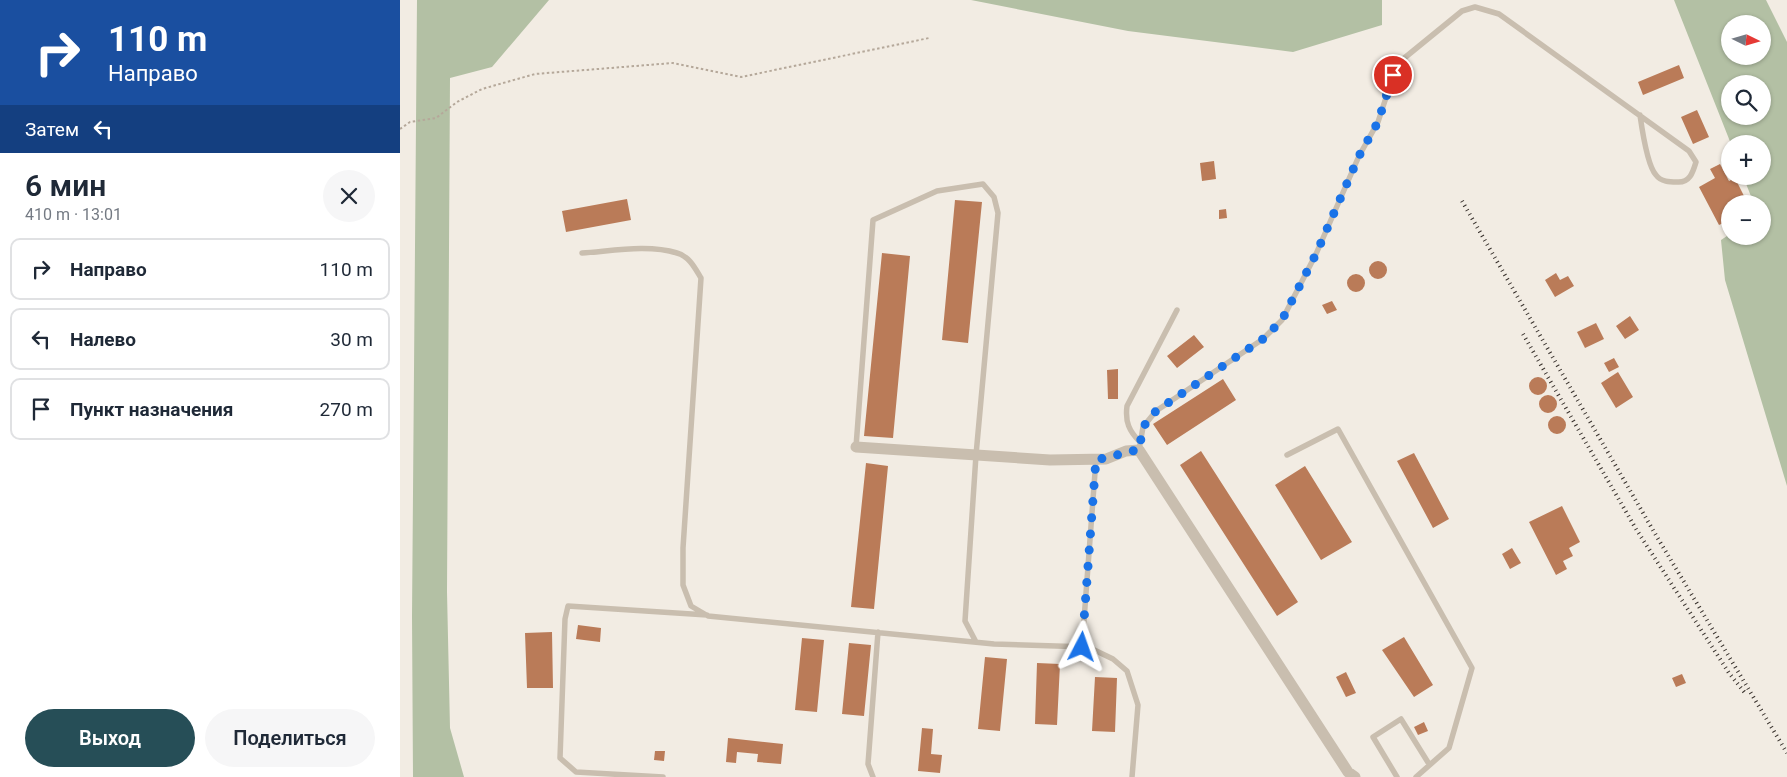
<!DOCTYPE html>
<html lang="ru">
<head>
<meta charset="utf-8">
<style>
	body { margin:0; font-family:Roboto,sans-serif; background:#f6f6f7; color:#1f2937; height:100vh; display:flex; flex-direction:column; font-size:19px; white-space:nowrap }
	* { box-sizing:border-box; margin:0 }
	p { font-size:16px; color:#747a83 }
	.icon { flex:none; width:28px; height:28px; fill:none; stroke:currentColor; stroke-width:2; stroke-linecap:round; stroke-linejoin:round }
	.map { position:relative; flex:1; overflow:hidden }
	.details { display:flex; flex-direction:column; background:#fff; width:400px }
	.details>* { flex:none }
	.hud { background:#1a4fa0; color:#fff; overflow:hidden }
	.needle { width:32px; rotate:95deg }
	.controls { position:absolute; left:1321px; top:15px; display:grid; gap:10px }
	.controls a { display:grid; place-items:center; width:50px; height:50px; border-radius:50%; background:#fff; box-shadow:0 1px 4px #0004; font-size:25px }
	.pin { position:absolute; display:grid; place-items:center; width:42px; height:42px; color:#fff; margin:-21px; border:2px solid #fff; border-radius:50%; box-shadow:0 1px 5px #0007 }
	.me { position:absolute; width:55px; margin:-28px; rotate:4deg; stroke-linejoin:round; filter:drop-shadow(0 0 4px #0008) }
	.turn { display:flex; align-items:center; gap:18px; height:105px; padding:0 25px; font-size:22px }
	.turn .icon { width:65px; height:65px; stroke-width:2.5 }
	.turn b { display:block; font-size:35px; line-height:42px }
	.then { display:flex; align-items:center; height:48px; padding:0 25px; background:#0003; gap:10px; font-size:19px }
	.round { display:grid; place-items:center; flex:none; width:52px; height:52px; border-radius:26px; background:#f6f6f7 }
	.head { display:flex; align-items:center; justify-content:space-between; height:85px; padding:0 25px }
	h1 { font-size:30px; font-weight:600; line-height:38px }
	.cta { display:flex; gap:10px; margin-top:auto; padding:10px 25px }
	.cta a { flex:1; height:58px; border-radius:30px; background:#264e57; color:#fff; font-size:20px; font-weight:600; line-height:58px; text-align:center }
	.cta a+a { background:#f6f6f7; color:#1f2937 }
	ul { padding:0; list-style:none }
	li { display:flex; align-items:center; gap:15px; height:62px; margin:0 10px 8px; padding:0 15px; border:2px solid #e0e1e3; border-radius:10px }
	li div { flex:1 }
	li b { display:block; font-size:19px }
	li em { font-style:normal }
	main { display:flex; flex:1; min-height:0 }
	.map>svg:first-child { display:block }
</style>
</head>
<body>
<main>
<section class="details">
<div class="hud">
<div class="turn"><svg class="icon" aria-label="right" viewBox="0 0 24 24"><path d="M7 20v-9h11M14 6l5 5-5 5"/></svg><div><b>110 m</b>Направо</div></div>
<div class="then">Затем<svg class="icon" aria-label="left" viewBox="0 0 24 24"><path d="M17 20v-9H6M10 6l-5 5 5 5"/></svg></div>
</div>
<div class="head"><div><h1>6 мин</h1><p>410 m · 13:01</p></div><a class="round"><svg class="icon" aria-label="close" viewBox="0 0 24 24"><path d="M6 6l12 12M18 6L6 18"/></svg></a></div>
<ul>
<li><svg class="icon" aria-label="right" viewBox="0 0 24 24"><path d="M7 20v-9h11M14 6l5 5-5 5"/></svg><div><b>Направо</b></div><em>110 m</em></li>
<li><svg class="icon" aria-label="left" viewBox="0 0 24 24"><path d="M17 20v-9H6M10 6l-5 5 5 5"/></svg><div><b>Налево</b></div><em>30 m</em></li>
<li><svg class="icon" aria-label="arrive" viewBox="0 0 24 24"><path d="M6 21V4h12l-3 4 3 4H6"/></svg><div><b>Пункт назначения</b></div><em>270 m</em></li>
</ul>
<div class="cta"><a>Выход</a><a>Поделиться</a></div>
</section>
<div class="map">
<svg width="1387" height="777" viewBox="0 0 1387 777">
	<rect width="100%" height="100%" fill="#f2ece3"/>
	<!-- green -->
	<path fill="#b3c0a4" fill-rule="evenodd" d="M17,0H149L92,67L50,78L47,592L50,728L64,777H13L12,616Z
		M571,0H982V25L893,52L728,31Z
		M1274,0H1366L1387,42V486L1325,280L1321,240L1330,234V236H1362V204H1354L1343,176H1362V144H1331ZM1330,24H1362V56H1330ZM1330,84H1362V116H1330Z"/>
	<!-- building -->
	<path fill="#ba7b58" d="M1279,65L1284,78L1243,95L1238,82Z
		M1297,110L1309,137L1293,144L1281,117Z
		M814,161L816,179L802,181L800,163Z
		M1320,164L1329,181L1335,178L1348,204H1330V220L1319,225L1299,187L1315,178L1310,169Z
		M227,199L231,220L166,232L162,211Z
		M555,200L582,202L568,343L542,340Z
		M826,209L827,218L819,219V210Z
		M482,253L510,256L493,438L464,436Z
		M969 270a9 9 0 1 1 18 0a9 9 0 1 1-18 0Z
		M1156,273L1160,280L1168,276L1174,286L1155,297L1145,280Z
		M947 283a9 9 0 1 1 18 0a9 9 0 1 1-18 0Z
		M932,301L937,310L927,314L922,305Z
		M1230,316L1239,330L1225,339L1216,326Z
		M1196,323L1204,339L1185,348L1177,332Z
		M794,335L804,347L777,368L767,356Z
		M1214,358L1219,367L1209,372L1204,363Z
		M718,369V399H708L707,370Z
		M1218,372L1233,397L1216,408L1201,383Z
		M1129 386a9 9 0 1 1 18 0a9 9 0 1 1-18 0Z
		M823,379L836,400L767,445L753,424Z
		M1139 404a9 9 0 1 1 18 0a9 9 0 1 1-18 0Z
		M1148 425a9 9 0 1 1 18 0a9 9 0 1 1-18 0Z
		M801,451L898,602L877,616L780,465Z
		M1014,453L1049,519L1033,528L997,461Z
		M466,463L488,466L474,609L451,607Z
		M905,466L952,542L921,560L875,485Z
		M1162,506L1180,542L1169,548L1173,556L1163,561L1167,569L1156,575L1129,522Z
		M1112,548L1121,563L1110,569L1102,554Z
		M178,625L201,628L200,642L176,639Z
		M152,632L153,688H127L125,633Z
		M1004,637L1033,685L1014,697L982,650Z
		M402,638L424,640L417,712L395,710Z
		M449,643L471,645L464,716L442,714Z
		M585,657L607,659L600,731L578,729Z
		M637,663L660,664L657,725L635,724Z
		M946,672L956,693L946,697L936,677Z
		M1282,674L1286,683L1276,687L1272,678Z
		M695,677L717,678L715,732L692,731Z
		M1024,722L1028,731L1018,735L1014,727Z
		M522,728L533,729L531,754L542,755L540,773L518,771Z
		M328,738L383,744L381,764L357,762L358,754L337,752L336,763L326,762Z
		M255,751H265L264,761L254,760Z"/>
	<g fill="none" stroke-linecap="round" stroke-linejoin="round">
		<!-- path -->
		<path stroke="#b5a89a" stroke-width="2" stroke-dasharray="2.5 2.5" stroke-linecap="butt" d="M0,129L10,122L36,118L57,102L82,89L135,74L273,63L341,77L529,38"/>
		<!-- service -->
		<path stroke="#c9beaf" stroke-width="5.5" d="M182,253C212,251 248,244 277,253C289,256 295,268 301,278L283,548V585L291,606L308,616L594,644L688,647L713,659L727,671L738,705L732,777
			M740,442C729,431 725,422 727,406L777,310
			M456,447L473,220L537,191L583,184L594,197L598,213L576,455L565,621L576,642
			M739,450L743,427L756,411L863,339L882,320L916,254L959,156L978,122L997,64L1062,11L1075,7L1099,14L1289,151L1296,162C1293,172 1290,183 1277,182C1270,182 1261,182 1256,175C1247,165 1242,129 1240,115
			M887,455L938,429L1072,668L1049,748L1016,777
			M682,647L696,459
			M263,777L176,772L160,758L165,619L168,606L307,615
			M473,777L468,764L478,632
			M997,777L973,737L1001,719L1029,764"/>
		<!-- minor -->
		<path stroke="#c9beaf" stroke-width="11" d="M456,447L650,460L706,459L726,451L739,450L948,772L955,777"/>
		<!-- rail -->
		<path stroke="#39322d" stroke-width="4" stroke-dasharray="1 4" stroke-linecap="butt" d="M1062,201L1257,537L1387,753
			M1123,334L1236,529L1329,673L1345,693"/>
	</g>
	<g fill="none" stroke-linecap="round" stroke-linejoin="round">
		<!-- route -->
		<path stroke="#1a73e8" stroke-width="9" stroke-dasharray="0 16.2" d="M682,647L696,459C711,459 724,451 739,450L743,427L756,411L863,339L882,320L916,254L959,156L978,122L993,75"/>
	</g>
</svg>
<div class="controls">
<a><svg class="needle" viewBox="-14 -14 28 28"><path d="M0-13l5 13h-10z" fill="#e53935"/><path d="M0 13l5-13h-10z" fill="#747a83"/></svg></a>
<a><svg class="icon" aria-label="search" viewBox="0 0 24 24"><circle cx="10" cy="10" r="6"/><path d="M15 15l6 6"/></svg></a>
<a>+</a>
<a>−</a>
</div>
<div class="pin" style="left:993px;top:75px;background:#d93025"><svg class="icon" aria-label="arrive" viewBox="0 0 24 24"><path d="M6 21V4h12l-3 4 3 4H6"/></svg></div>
<svg class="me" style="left:682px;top:647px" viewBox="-20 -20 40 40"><path d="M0-17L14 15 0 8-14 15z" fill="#1a73e8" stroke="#fff" stroke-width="4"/></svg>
</div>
</main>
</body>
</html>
